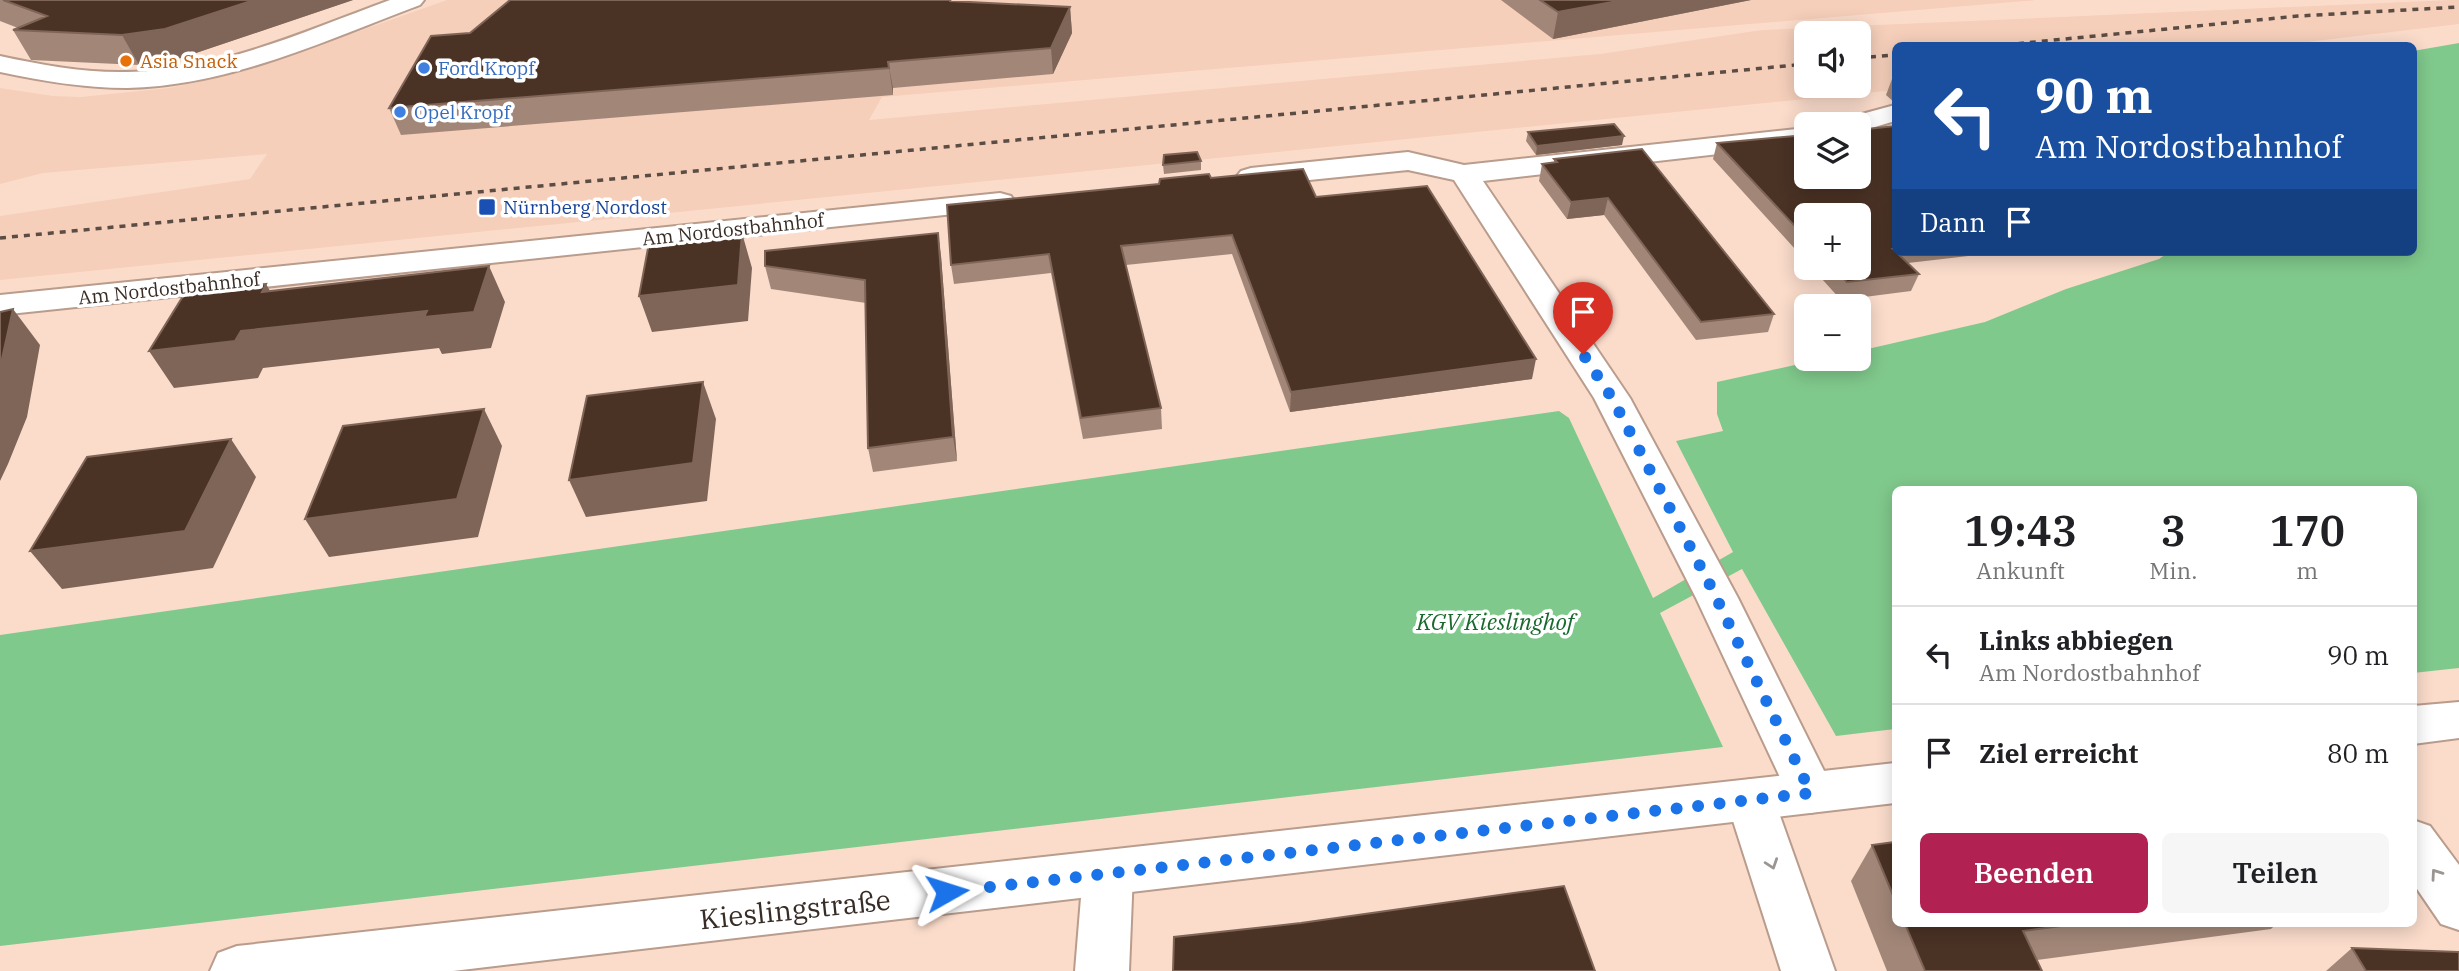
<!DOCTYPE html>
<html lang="de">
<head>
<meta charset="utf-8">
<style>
	body { margin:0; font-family:"IBM Plex Serif",serif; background:#f6f6f6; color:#202124; height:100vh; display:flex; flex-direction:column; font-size:26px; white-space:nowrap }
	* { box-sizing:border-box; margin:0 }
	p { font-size:23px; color:#757577 }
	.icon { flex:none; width:38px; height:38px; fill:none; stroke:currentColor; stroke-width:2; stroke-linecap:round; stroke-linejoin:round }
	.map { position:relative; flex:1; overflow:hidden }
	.panel { position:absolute; left:1892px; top:486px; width:525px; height:441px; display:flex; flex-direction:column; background:#fff; border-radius:10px; box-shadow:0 4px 18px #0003 }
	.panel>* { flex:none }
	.hud { position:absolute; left:1892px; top:42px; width:525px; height:214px; border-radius:10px; box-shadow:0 4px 18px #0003; background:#1a4fa0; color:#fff; overflow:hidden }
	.fabs { position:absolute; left:1794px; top:21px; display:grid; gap:14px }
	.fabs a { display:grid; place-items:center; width:77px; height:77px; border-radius:10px; background:#fff; box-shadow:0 4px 18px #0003; font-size:35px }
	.pin { position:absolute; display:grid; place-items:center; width:60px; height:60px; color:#fff; margin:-72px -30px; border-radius:50% 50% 50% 0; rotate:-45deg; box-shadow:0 0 7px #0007 }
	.pin .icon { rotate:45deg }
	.me { position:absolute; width:77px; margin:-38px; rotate:84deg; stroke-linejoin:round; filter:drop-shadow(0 0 5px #0008) }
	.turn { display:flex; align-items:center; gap:24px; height:147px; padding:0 28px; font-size:32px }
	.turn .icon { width:91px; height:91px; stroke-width:2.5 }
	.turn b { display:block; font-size:49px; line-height:60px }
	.then { display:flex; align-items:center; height:66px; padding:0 28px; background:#0003; gap:14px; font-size:26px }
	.eta { display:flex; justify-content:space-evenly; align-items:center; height:119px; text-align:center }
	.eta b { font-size:42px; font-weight:600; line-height:49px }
	.primary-button { display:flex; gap:14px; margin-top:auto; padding:14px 28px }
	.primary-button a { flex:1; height:80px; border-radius:10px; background:#b12152; color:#fff; font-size:28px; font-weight:600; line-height:80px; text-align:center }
	.primary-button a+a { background:#f6f6f6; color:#202124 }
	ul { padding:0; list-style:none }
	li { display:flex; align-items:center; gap:21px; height:98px; padding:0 28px; border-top:2px solid #e0e0e0 }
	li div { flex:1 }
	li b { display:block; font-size:26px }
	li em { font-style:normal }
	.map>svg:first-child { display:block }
</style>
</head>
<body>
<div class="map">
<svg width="2459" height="971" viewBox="0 0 2459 971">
	<rect width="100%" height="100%" fill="#fbdccb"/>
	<!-- built -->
	<path fill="#f5cfba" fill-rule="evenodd" d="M447,0H2036L882,97L869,120L1600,54L1762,30L2451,0H2459V24L2282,45L1895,46V90L0,280V216L250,179L267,154L43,173L0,184V88L53,96L81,97L169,88L198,82L329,35L351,34ZM1806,33H1858V86H1806Z"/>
	<!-- green -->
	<path fill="#80c98c" d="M2459,43V668L2413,673V490H1895V729L1836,736L1742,569L1660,613L1723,747L0,946V635L1559,411L1569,418L1653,598L1733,552L1676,441L1723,431L1717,414V382L1822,359H1858L1859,351L1985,322L2066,289L2159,259L2169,252H2413V51Z"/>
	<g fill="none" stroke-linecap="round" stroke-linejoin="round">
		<!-- minor casing -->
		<g stroke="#b99c8c" stroke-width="4">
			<path id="minor" d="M390,0H424L420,5C326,40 230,86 127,88C84,88 42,81 0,72V56C42,65 84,73 127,72C220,71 305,31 390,0Z
				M1895,105V121L1858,132V124H1843L1847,118Z
				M1806,128V144L1483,181L1630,398L1738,598L1835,793L1828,807L1811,813L1794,807L1696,598L1594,398L1454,180L1408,170L1251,186L1241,183L1236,177L1241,171L1251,168L1408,152L1464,165Z
				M1000,193L1011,196L1015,202L1011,208L0,315V295Z
				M1750,779L1767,785L1774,799L1835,971H1781L1726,799L1733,785Z
				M2413,820L2430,826L2459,865V930L2441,924L2413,883Z
				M1108,851L1126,857L1133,873L1129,971H1075L1083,873L1090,857Z"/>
		</g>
		<!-- tertiary casing -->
		<g stroke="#b99c8c" stroke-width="4">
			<path id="tertiary" d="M2459,702V738L2413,744V706Z
				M1895,763V803L453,971H210L218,953L237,946Z"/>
		</g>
		<!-- minor -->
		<use href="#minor" fill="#fff" fill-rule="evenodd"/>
		<!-- tertiary -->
		<use href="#tertiary" fill="#fff" fill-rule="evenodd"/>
		<!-- rail -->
		<path stroke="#5b4c44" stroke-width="3.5" stroke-dasharray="6 6" stroke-linecap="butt" d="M1994,46L2298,16L2459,7
			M1858,58L1895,55
			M0,238L1806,64"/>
	</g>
	<!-- wall -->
	<path fill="#a28778" d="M0,0H353L181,58L139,65L31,60L13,30L18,28L0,21Z
		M510,0H951L952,1L1070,7L1072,33L1053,74L893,88V95L401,135L389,108L470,33Z
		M1501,0H1751L1553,39Z
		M1895,78V103L1886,95L1892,79Z
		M1895,126V252H2003L1908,263L1919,274L1911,291L1841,300L1812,268H1858L1806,215V261L1713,159L1717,143Z
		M1528,132L1622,145L1536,155L1526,141Z
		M1554,159L1774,314L1768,332L1696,340L1604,215L1567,219L1539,181L1542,164L1554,162Z
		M1201,161V170L1164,174L1163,165Z
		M1211,178L1316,197L1532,379L1290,412L1232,254L1126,265L1161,408L1162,429L1083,439L1051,273L954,284L951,265Z
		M941,256L957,461L873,472L868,448L866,303L771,289L765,266Z
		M1895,842V924H2276L2271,929L2037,960L2042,971H1887L1851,881L1872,845Z
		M2352,948L2459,971H2326Z"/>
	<!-- shaded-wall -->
	<path fill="#7f6557" d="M254,0H353L181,58L139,65L122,35Z
		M1623,0H1751L1553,39L1558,12Z
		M1070,7L1072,33L1053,74L1051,48Z
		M888,62L893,88V95L889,68Z
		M1624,136L1622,145L1536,155L1537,146Z
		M1608,198L1604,215L1567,219L1571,202Z
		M742,233L752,268L748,321L652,332L639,296Z
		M938,233L941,256L957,461L953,437Z
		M489,266L505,302L491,348L442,354L439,348L263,368L258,378L174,388L149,351L262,292L266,284L287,320Z
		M13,309L40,345L27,417L8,464L0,481V368Z
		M1536,359L1532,379L1290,412L1291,392Z
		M703,382L716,419L707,501L586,517L569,480Z
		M484,409L502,446L478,537L329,557L305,519Z
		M231,439L256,477L213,568L62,589L30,551Z"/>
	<!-- building -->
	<path fill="#4a3225" stroke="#7f6557" stroke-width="2" d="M3,0H254L165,29L122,35L13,30L47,16Z
		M510,0H950V1L1070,7L1051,48L888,62L889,68L389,108L431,36L470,33Z
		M1540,0H1623L1558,12Z
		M1614,124L1624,136L1537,146L1528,132Z
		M1895,126V249H1893L1919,274L1847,282L1834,268H1858V215H1806V238L1717,143L1806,135V177H1858V130Z
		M1642,149L1774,314L1701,322L1608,198L1571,202L1542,164L1557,162L1554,159Z
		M1197,152L1201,161L1163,165L1164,155Z
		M1303,169L1316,197L1427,186L1536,359L1291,392L1232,235L1121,246L1161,408L1081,418L1049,254L951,265L947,205L1159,184L1160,179L1209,174L1211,178Z
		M742,233L738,285L639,296L649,243Z
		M938,233L953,437L868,448L865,280L765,266V251Z
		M489,266L474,312L424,317L427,311L241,331L235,341L149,351L185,293L266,284L262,292Z
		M13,309L0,368V312Z
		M703,382L693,463L569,480L587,396Z
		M484,409L457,499L305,519L343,426Z
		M231,439L185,531L30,551L87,457Z
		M1895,842V900L1872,845Z
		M1564,886L1595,971H1173L1174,937L1301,923Z
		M1905,924H2077L2023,931L2042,971H1925Z
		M2352,948L2459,952V971H2366Z"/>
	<!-- one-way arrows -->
	<defs><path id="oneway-chevron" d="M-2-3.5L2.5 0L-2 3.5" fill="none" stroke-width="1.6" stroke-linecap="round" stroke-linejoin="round" transform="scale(1.75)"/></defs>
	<g stroke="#9c9692">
		<use href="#oneway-chevron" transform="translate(1772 864) rotate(71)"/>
		<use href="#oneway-chevron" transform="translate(2436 874) rotate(-125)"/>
	</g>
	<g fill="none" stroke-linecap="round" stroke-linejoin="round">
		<!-- route -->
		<path stroke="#1a73e8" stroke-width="12" stroke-dasharray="0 21.6" d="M947,892L1811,793L1710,585L1612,398L1583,354"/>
	</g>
	<!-- markers -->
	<circle fill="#e8710a" stroke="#fff" stroke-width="2.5" cx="126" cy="61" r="7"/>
	<g fill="#3f7fe0" stroke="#fff" stroke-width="2.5">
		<circle cx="424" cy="68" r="7"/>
		<circle cx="400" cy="112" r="7"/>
	</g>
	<rect fill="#1a4fb4" stroke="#fff" stroke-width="2.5" x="478" y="198" width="18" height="18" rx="3.5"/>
	<g text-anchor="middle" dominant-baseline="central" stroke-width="7" stroke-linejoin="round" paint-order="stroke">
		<!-- far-food labels -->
		<g font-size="19" fill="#c56008" stroke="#fff" text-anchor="start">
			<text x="140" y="61">Asia Snack</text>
		</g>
		<!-- far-shop labels -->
		<g font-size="19" fill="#366cbe" stroke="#fff" text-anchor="start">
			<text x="438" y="68">Ford Kropf</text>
			<text x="414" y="112">Opel Kropf</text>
		</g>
		<!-- far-transit labels -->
		<g font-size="19" fill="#164399" stroke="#fff" text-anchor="start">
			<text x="503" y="207">Nürnberg Nordost</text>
		</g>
		<!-- far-street labels -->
		<g font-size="19" fill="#382c26" stroke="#fff">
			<text transform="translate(733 229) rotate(-6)">Am Nordostbahnhof</text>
			<text transform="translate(169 288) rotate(-6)">Am Nordostbahnhof</text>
		</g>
		<!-- park labels -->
		<g font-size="23" font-style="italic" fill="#19692f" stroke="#fff">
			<text x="1495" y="621">KGV Kieslinghof</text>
		</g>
		<!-- near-street labels -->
		<g font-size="28" fill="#382c26" stroke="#fff">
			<text transform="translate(795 909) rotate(-6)">Kieslingstraße</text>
		</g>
	</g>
</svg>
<div class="fabs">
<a><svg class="icon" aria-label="sound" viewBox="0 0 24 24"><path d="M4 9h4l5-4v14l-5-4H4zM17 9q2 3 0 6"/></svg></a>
<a><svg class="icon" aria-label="layers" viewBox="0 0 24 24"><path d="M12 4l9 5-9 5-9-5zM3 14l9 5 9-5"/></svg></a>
<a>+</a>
<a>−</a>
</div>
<div class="pin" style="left:1583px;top:354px;background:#d93025"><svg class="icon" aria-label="arrive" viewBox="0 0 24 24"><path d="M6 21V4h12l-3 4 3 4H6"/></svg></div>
<svg class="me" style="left:947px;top:892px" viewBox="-20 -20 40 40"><path d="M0-17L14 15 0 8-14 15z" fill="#1a73e8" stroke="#fff" stroke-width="4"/></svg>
<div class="hud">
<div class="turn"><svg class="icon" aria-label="left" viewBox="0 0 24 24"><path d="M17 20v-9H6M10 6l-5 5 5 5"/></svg><div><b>90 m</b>Am Nordostbahnhof</div></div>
<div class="then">Dann<svg class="icon" aria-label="arrive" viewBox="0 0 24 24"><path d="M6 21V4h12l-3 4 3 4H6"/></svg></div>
</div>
<section class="panel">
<div class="eta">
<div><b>19:43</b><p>Ankunft</p></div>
<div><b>3</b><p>Min.</p></div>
<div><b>170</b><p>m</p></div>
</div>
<ul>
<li><svg class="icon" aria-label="left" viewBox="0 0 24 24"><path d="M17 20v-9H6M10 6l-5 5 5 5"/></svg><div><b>Links abbiegen</b><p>Am Nordostbahnhof</p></div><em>90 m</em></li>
<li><svg class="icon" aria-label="arrive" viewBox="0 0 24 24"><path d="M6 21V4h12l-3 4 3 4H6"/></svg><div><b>Ziel erreicht</b></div><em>80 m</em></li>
</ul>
<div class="primary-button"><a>Beenden</a><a>Teilen</a></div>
</section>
</div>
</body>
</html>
